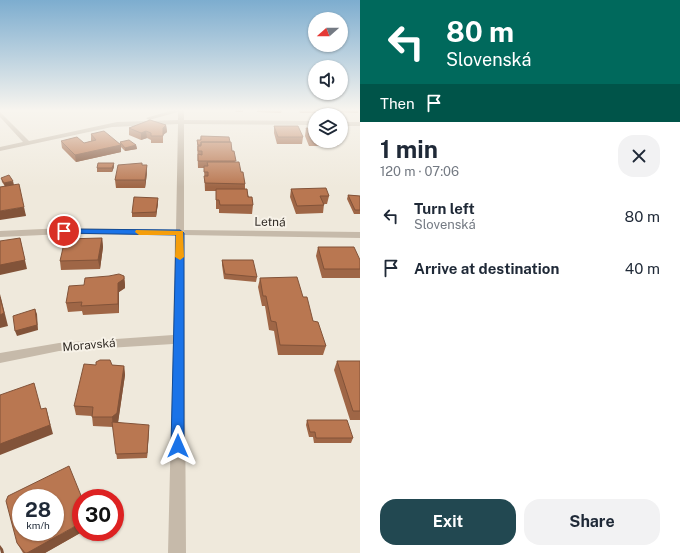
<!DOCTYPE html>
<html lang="en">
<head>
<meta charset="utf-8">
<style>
	body { margin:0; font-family:"Public Sans",sans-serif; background:#f2f2f3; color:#1f2937; height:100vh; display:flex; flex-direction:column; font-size:15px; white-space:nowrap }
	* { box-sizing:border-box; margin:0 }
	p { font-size:13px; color:#747a83 }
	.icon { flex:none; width:22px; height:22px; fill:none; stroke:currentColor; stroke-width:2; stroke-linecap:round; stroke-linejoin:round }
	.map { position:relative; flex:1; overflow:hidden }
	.sheet { display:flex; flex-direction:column; background:#fff; width:320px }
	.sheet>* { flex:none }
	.top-card { background:#00695c; color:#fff; overflow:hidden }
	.needle { width:26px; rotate:249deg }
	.fabs { position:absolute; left:308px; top:12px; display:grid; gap:8px }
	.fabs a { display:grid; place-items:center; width:40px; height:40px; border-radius:50%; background:#fff; box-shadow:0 1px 3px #0004; font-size:20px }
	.speed { position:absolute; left:12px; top:489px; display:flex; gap:8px; font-size:20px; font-weight:700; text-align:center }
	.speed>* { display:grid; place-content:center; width:52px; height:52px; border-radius:50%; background:#fff; box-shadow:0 1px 3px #0004; line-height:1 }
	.speed small { font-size:10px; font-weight:400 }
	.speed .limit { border:6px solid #d22; background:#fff; color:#111 }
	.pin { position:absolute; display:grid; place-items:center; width:34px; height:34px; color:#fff; margin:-17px; border:2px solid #fff; border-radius:50%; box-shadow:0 1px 4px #0007 }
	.me { position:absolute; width:44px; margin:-22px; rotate:0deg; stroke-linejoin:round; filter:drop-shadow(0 0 3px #0008) }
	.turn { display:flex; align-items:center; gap:14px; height:84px; padding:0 20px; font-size:18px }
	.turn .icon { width:52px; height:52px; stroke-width:2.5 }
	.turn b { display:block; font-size:28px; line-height:34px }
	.then { display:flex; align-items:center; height:38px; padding:0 20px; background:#0003; gap:8px; font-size:15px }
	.round { display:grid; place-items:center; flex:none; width:42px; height:42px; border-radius:16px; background:#f2f2f3 }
	.summary { display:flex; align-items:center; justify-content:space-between; height:68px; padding:0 20px }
	h1 { font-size:24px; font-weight:700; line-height:30px }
	.action { display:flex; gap:8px; margin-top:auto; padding:8px 20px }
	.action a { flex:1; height:46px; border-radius:16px; background:#224851; color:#fff; font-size:16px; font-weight:700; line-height:46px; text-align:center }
	.action a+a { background:#f2f2f3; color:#1f2937 }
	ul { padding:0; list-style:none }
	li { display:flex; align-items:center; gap:12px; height:52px; padding:0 20px }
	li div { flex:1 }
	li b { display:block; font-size:15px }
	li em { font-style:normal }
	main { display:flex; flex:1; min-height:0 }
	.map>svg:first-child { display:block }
</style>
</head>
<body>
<main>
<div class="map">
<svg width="360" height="553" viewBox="0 0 360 553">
	<rect width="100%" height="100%" fill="#efe9dc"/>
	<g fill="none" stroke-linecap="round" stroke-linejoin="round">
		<!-- street -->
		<path fill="#c6baaa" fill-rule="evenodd" d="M173,110H184V120L315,121V125L184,124V230L360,232V238L184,235L186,553H168L173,344L59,351L0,363V353L59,343L173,335L175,235L64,234L0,237V231L64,228L176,230L178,124L112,127L0,151V147L23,142L0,117V112L29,141L117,122L178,120V112L149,120L146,118Z
			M341,122H360V126H341Z"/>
	</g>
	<!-- wall -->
	<path fill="#9f6646" d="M235,110H243V112H236Z
		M257,110H282L281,113L257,112Z
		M299,110H323V113H300Z
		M334,110H359L358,113L336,112Z
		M166,125L167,132L163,135V143H151V140L147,138L141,140L129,135V128Z
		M274,126L303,137L302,144H277L274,133Z
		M306,128L315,129V141H340L338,146H309L305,136Z
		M91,134L120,144V142L136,145L137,149L125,151L121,147V152L76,162L62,148L61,141L84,143L91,141Z
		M201,136L230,142L235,162L241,172L245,184V189L253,205L252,214L219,213V209H216V191H205L204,168H198L197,140H200Z
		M114,163V167L112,172H97V168Z
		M142,165H147V173L145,188H116L115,180Z
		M1,178L14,185L26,216L2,182Z
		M291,189L329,196L327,204H324L323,213L296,214L290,197Z
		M348,195L360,196V214H354L347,199Z
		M158,203L156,217H132V213Z
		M102,238L103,247L100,269L61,270L60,261Z
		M318,247L360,260V278H322L316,256Z
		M222,260L257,277L256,282L224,279L222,265Z
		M124,276L125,285V288L119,292V313L83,315L82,311L68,312L66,303L84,285Z
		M260,278L303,297L313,321L326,346L323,355H278L274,331L269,330L265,306H262L258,287Z
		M337,361H360V420H350L334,370Z
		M112,365L124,366L125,375L118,422L149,430L147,458L117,459L113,427L93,426L92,416L76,415L74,406Z
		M307,420L353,438L351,443H314L313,437H309L306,425Z
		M81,532H82L45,553H23L17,543Z"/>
	<!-- shaded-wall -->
	<path fill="#825339" d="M166,125L167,132L163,135V128Z
		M146,131L147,138L141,140V133Z
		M121,145V152L76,162L75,155Z
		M136,145L137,149L125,151V148Z
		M114,163V167L112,172V168Z
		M147,165V173L145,188V180Z
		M13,181L14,185L5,187L4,183Z
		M158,198V203L156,217V212Z
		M24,207L26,216L0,220V211Z
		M20,238L27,269L0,275V265Z
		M102,238L103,247L100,269L98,260Z
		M124,276L125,285V288L119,292V313L118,304V283Z
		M0,294L8,326L0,328Z
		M35,309L37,314L38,330L17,336L15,331Z
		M124,366L125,375L118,423L113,427L112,417Z
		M46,408L53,434L0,455V444Z
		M149,425V430L147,458V453Z
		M81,523V532H82L45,553H27Z
		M0,545L3,549L4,553H1L0,549Z"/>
	<!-- building -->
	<path fill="#b97751" stroke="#825339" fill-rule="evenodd" d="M150,120L166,125L163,128V136H151V133L146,131L141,133L129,128Z
		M274,126H298L303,137H278Z
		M306,128L315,129V139H311Z
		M104,131L121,145L75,155L61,141L77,137L84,143L96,140L91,134Z
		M201,136L229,137L230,142H201V145H198L197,140H201Z
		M129,140L136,145L125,148L120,142Z
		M201,142H231L232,151H234L236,161H198V154L202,155V151H198V146H201Z
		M207,162H239L241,172H243L245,184L205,183L204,176H208V172H204V166H208Z
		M98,163H114L112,168H97Z
		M142,163V165H147L145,180H115L118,165Z
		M9,175L13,181L4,183L1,178Z
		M19,184L24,207L0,211V187Z
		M326,188L329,196H320L324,205L297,206L291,189Z
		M216,189H247L248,197H252L253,205H220L219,200H216Z
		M348,195L360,196V210H355Z
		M134,197L158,198L156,212L132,213Z
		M20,238L25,260L0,265V241Z
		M102,238L98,260L60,261L65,239Z
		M318,247H354L360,260V269H324Z
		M222,260H253L257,277L225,274Z
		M119,274L124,276V279L118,283V304L81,306L82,302L66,303L69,286L84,285L85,278L109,276Z
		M297,277L303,297H307L313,321L318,322L326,346L280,345L276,322L271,321L266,296H263L260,278Z
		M0,297L4,313L0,315Z
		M35,309L37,325L15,331L13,316Z
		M100,360H110L112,365L124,366L117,413L112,417H92L93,407L74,406L84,364L96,365V362Z
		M337,361H360V411H353Z
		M34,383L41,409L46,408L50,425L0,444V395Z
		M307,420H347L353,438H316L315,432H310Z
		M112,422L149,425L147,453L116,454Z
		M69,466L82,498H81V523L27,553H25L17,543L6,501L8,496ZM21,498H55V532H21Z"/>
	<!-- sky -->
	<linearGradient id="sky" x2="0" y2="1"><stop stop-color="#7dadcf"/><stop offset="0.59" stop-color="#f8f5ef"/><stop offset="1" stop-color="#f8f5ef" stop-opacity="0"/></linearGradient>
	<rect width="360" height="187" fill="url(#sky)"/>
	<!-- route -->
	<path fill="#1a73e8" stroke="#114b97" d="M64,229L180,230L184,233V446L183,450L178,452L173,450L171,446L176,235L61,233L60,231Z"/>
	<!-- slow -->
	<path fill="#f59e0b" d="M136,230L183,231L184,257L180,260L175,257L176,235H139L135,232Z"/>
	<g text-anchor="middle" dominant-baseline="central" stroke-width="4" stroke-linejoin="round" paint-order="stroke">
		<!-- street labels -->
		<g font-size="12" fill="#342e28" stroke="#f7f2e8">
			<text transform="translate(270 222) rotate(1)">Letná</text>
			<text transform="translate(89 345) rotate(-5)">Moravská</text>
		</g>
	</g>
</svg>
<div class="fabs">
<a><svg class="needle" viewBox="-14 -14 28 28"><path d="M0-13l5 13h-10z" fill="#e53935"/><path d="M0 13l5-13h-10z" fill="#747a83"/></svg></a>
<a><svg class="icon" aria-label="sound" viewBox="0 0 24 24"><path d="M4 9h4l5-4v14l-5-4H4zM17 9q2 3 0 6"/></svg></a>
<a><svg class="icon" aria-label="layers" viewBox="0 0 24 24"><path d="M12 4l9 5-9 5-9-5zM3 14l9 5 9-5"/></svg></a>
</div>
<div class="speed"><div>28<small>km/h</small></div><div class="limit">30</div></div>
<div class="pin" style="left:64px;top:231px;background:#d93025"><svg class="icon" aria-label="arrive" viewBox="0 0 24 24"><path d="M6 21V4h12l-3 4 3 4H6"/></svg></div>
<svg class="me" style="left:178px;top:446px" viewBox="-20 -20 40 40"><path d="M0-17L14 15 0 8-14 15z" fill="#1a73e8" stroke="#fff" stroke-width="4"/></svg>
</div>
<section class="sheet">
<div class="top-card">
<div class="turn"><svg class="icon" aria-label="left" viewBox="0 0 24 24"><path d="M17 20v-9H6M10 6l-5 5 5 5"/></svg><div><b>80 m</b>Slovenská</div></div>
<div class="then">Then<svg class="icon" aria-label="arrive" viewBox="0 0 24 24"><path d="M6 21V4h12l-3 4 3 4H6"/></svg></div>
</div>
<div class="summary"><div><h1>1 min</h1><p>120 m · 07:06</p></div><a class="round"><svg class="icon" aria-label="close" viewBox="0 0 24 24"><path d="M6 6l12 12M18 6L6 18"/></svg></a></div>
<ul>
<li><svg class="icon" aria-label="left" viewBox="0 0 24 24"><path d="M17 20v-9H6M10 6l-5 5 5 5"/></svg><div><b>Turn left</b><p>Slovenská</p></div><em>80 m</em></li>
<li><svg class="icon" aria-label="arrive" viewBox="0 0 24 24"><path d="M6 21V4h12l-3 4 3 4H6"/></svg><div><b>Arrive at destination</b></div><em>40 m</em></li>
</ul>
<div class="action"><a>Exit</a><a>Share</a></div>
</section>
</main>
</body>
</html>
